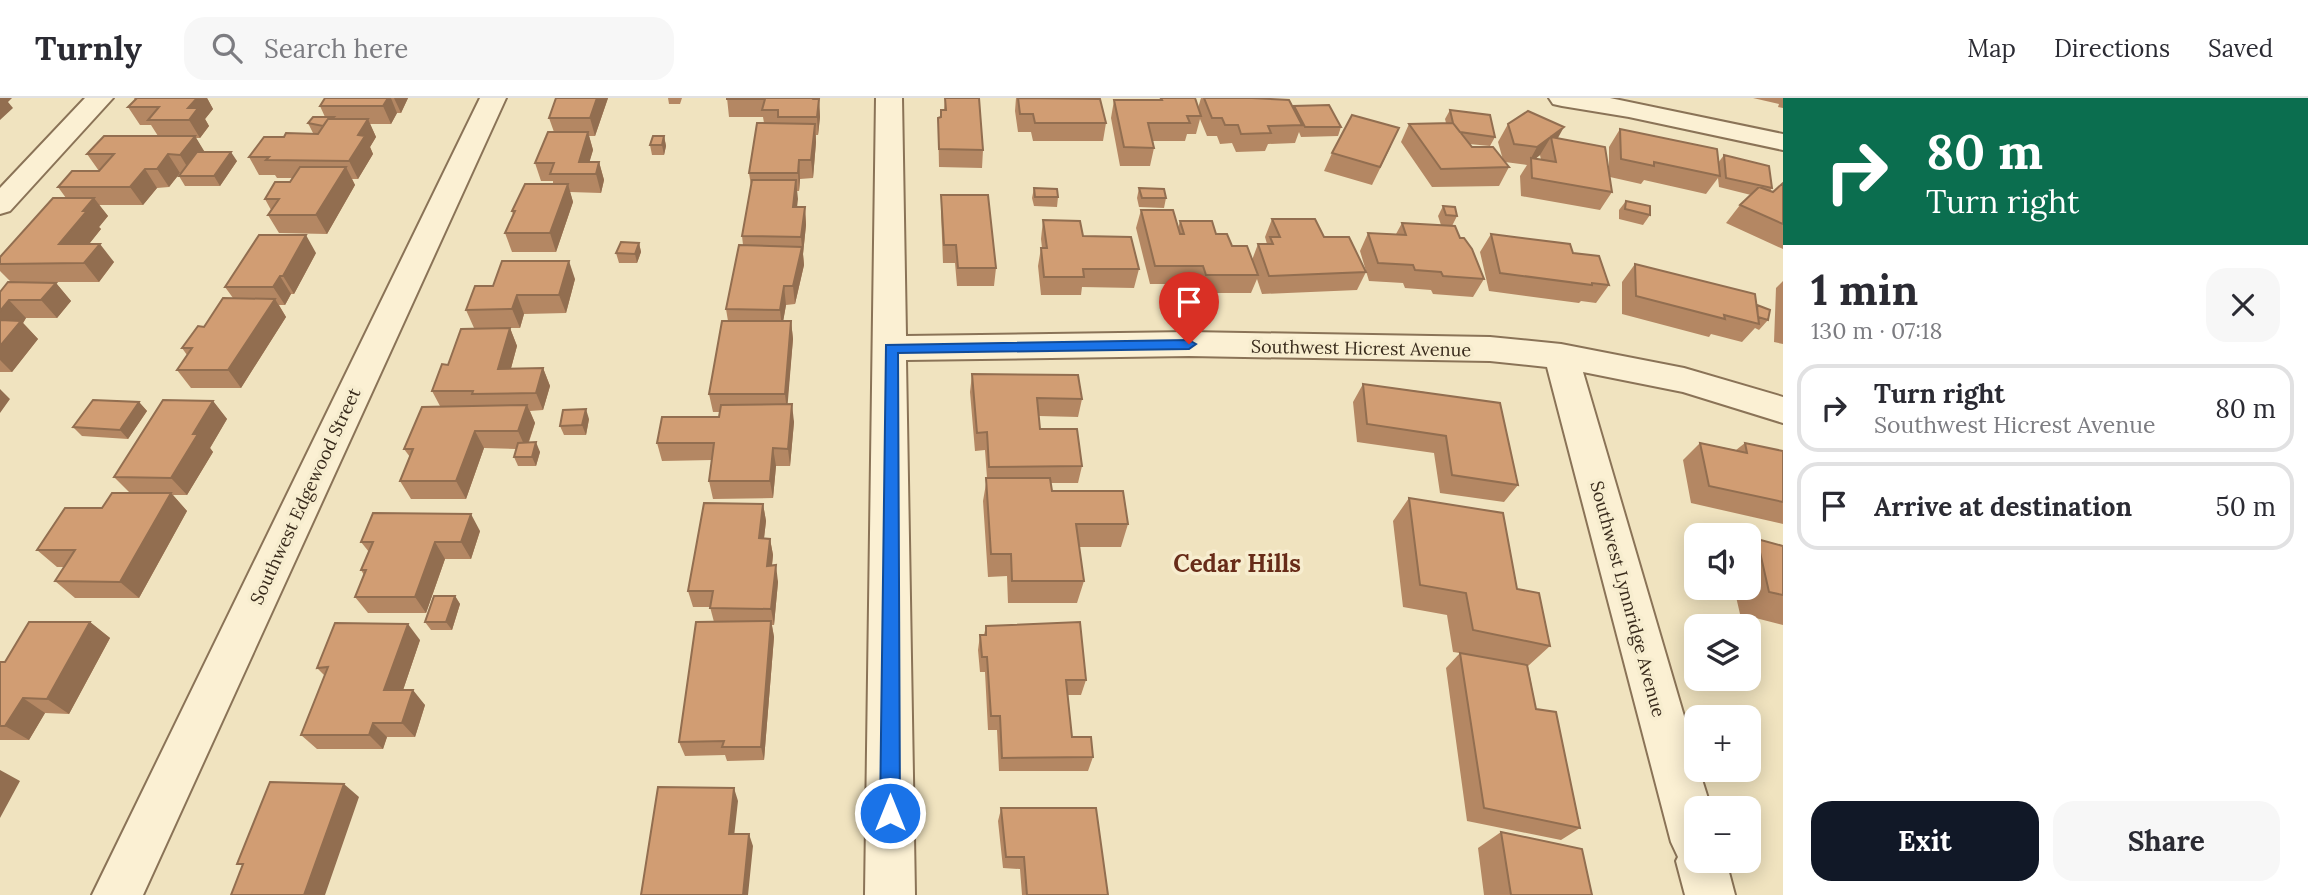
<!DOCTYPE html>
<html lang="en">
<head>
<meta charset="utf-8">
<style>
	body { margin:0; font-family:Lora,serif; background:#f7f7f7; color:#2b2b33; height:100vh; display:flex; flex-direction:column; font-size:26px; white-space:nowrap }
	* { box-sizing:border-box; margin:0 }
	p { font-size:23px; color:#7c7c81 }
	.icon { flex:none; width:38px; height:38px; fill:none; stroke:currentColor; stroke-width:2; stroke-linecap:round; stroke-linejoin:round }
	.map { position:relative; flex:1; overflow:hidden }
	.side { display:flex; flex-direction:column; background:#fff; width:525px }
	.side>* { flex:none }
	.guide { background:#0b6e4f; color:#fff; overflow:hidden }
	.buttons { position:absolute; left:1684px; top:425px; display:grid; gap:14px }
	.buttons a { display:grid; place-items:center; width:77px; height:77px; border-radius:14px; background:#fff; box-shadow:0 4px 18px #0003; font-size:35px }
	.pin { position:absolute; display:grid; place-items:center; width:60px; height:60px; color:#fff; margin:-72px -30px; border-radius:50% 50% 50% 0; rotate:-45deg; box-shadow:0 0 7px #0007 }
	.pin .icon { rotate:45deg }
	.me { position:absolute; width:77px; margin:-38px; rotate:0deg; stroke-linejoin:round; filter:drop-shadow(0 0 5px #0008) }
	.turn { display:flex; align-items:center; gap:24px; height:147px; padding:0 28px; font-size:32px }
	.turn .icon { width:91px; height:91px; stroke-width:2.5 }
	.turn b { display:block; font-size:49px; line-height:60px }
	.round { display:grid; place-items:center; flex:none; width:74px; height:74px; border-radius:21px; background:#f7f7f7 }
	.summary { display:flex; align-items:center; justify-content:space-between; height:119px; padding:0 28px }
	h1 { font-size:42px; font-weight:700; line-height:52px }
	.cta { display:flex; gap:14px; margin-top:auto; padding:14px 28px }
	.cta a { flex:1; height:80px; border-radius:21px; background:#111827; color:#fff; font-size:28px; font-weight:700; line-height:80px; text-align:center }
	.cta a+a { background:#f7f7f7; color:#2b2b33 }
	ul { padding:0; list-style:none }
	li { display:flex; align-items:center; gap:21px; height:88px; margin:0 14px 10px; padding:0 14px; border:4px solid #e1e1e2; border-radius:21px }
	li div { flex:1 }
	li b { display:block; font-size:26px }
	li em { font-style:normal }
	header { display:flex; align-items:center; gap:42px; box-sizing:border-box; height:98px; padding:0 35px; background:#fff; border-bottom:2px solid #e1e1e2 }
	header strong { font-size:33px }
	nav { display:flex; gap:38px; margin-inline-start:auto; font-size:24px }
	.search { width:490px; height:63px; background:#f7f7f7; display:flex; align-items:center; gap:18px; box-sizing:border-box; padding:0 24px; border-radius:21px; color:#7c7c81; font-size:26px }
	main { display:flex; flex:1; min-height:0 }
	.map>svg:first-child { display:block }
</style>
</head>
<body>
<header>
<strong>Turnly</strong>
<div class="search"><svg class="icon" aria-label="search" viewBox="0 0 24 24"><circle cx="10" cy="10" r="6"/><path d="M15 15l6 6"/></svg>Search here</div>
<nav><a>Map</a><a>Directions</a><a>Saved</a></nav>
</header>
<main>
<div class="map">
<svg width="1783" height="797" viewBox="0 0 1783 797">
	<rect width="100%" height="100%" fill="#f0e3bf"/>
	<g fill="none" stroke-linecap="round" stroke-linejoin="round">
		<!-- minor casing -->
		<g stroke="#8a7357" stroke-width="4">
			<path id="minor" d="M85,0H113L10,113L0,116V90Z
				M480,0H506L143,797H92Z
				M876,0H902L906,238L1189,234L1490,239L1561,246L1684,270L1783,299V325L1683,294L1583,274L1696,659V672H1699L1711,710H1696V763H1726L1735,797H1685L1676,763L1678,759L1671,744L1547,269L1490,263L1189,258L906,262L915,797H865Z
				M1549,0H1610L1783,36V52L1629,19L1562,8L1553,6Z"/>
		</g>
		<!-- minor -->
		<use href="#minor" fill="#fbf0d3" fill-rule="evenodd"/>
	</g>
	<!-- wall -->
	<path fill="#b48763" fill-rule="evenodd" d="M134,0H207L213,11L205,21L209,28L200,40H196L204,54L237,63L220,88H185L179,78L181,75H180L169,89L157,90L143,107H99L108,118L99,129L101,131L89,146L114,164L99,184H11L56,185L71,203L57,220H26L23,225L38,241L12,274H0V194L11,184L0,173V159L66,100L58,89L99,73L87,56L158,38L151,27H140L128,9L135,2Z
		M325,0H408L401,15H397L391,26H370L376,39L370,49L373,56L358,81H352L355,87L327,136L279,135L268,117L271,112L265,101L290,84L292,80H277L275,77H259L249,59L284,39L317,36L313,35L308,25L325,19L320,8Z
		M556,0H608L595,38H589L593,52L589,64H599L604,82L601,95L570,94L573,104L556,154H512L505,135L513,117L512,113L553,86V83H541L535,65L554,34L549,20Z
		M668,0H682L680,6H669Z
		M727,0L819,1L820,19L818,37H816V44L813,80L800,81L799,93H797V109H805L806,127L803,156L804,167L795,206L786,207L783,223H791L793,241L787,306L794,324L790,368H776L773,400L713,401L709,383L712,362L662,363L657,345L719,319L720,314H713L709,296L728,223L726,211L743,147L742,138L751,88L749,75L764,25L763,19H729Z
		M945,0H979L983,52L982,70L939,69L938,20L940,19L941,12H944Z
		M1016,0H1072L1106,25L1103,43H1033L1031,34H1018L1015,13Z
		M1160,0H1195L1198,10L1201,0H1252L1293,9L1294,8L1341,29L1338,38L1301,39L1299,34L1295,45L1268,46L1265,53L1236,54L1232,45L1220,46L1217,38H1207L1200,21L1196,36H1187L1185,43H1153L1154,50L1150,68H1120L1111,20L1114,2H1159Z
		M1753,0H1783V10L1778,9L1779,6Z
		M1450,12L1495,39L1490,48L1469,46L1472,49L1503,62L1498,44L1508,26L1558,40L1609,76V49L1620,31L1718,65L1724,57L1772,90L1770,93L1773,94L1783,85V151L1726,125L1740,107L1751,97L1719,89L1718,80L1706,96L1644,82L1641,86L1610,79L1612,94L1600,112L1521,98L1520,78L1527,67L1505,64L1509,69L1499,88L1432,89L1401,44L1409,26L1446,25L1445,21ZM1540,57L1541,62L1535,61Z
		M664,38L666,48L664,57H652L650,47Z
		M1391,48L1372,87L1324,73L1332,55Z
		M1034,90L1058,99L1057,109L1034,108L1032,100Z
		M1139,90L1166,100L1164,110L1139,109L1137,100Z
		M941,97L996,170L994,188H957L955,165H943L941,115Z
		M1626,103L1650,117L1643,127L1619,121V112Z
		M1443,108L1457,118L1452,128L1484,181L1473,199L1433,196L1431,192L1405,190L1403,185L1369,183L1360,153L1368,135L1396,136L1402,125L1441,127L1438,118Z
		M1141,112L1178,131L1180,123L1216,136L1232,148L1252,162L1258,146H1267L1265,139L1272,121L1324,139L1366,174L1357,192L1262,196L1257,181L1251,195H1200L1197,186H1150L1136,130Z
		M1043,122L1083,138L1139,171L1134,190L1082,189L1081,197H1041L1038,168L1041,150H1042L1041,141Z
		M1491,136L1573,155L1609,187L1596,205L1581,203L1579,205L1489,193L1480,154Z
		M639,145L641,154L637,165H619L616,155Z
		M316,155L294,196H291L285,207H279L286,219L241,290H191L177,272L187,257L182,250L233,200L225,189Z
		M1635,166L1757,207L1768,222L1759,232L1755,230L1742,244L1711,236L1709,239L1622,216V184Z
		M575,181L566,215L524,216L520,230H495H510L517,248L511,270H543L550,288L543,312L530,313L535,325L529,344L540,354L536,368H518L514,359L516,351L484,350L466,401H411L400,383L410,359L404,351L440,308L432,293L448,267L474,230L466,212L493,188Z
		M1783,183V246L1774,244L1776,190Z
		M972,276L1082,301L1078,319L1039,318L1040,331L1082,368L1078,385H1051L1052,393L1128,426L1121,449H1079L1084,483L1077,505H1008L1007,478L988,479L983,403L987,380L985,352L975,353L970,294Z
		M1363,286L1425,294L1518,387L1504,404L1440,395L1434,355L1357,344L1353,304Z
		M213,303L227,321L210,350L213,354L187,397H173L187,413L139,500H75L55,483L64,469H57L37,452L102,410L130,395L114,379Z
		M139,304L147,313L128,341L82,338L73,329Z
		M589,321L586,337H564L560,328Z
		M1700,345L1736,352L1745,345L1783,353V426L1691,405L1683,362Z
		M1409,400L1517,491L1550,548L1528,568L1536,611L1580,730L1561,742L1467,723L1446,570L1460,555L1453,554L1447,517L1403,509L1393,423Z
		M763,406L766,423L764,440L770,441L773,457L772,468L778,484L774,527H772L774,539L764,662L727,663L725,657L685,658L679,644L714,524L710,509H693L688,493Z
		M480,433L471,461H445L426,515H368L355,499L364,477L361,472L369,454L361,444Z
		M1757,441L1783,448V527L1740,516L1734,490H1748V448Z
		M455,498L460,506L452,532H431L425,524Z
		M90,524L110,540L69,616L45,615L29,642H0V564H5Z
		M986,528L1086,582L1081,597H1067L1072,639L1093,659L1088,673H999L997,632H988L985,574H980L978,552L980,537H984Z
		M420,542L403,592L425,607L415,639H387L383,651H317L301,637L325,578L317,570Z
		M1001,711L1108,797H1022L1020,771L1003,770L998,723Z
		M1501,734L1592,797H1593H1484L1478,750Z"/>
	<!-- shaded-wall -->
	<path fill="#926e50" d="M0,0H12L8,4L13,10L0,22Z
		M191,0H207L213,11L205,21L209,28L200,40L189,22L188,10Z
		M388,0H391L397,15L391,26L383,8Z
		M394,0H408L401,15Z
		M597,0H608L595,38L590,20Z
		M819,1L820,19L818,37L817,19Z
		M368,21L376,39L370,49L373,56L358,81L349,63L358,37Z
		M815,26L816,44L813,80L811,62Z
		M1564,29L1554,47L1551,39Z
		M588,34L593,52L586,76L579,64Z
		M195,38L206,56L191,75L180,57Z
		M664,38L666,48L664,57L662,47Z
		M1551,39L1540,57L1531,64V60L1537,49Z
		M231,54L237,63L220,88L214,78Z
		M168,56L180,75L169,89L157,71Z
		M799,62L800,81L799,93L798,75Z
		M599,64L604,82L601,95L596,76Z
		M346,69L355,87L327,136L316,117Z
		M145,71L157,90L143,107L130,89Z
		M796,82L798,101L795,127L793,109Z
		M568,86L573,104L556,154L550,135Z
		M94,100L108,118L99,129L101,131L74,165L59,146L83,113Z
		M805,109L806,127L803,156L804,167L795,206L793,188L802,150L801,139Z
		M306,137L316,155L294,196L283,178Z
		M639,145L641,154L637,165L635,156Z
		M100,146L114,164L99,184L84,165Z
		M569,163L575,181L566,215L559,197Z
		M280,178L291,196L285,207L273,189Z
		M56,185L71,203L57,220L41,202Z
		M784,188L786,207L782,230L780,212Z
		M517,197L524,216L520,230L512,211Z
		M275,201L286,219L241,290L228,272Z
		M9,202L26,220L23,225L38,241L12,274L0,262V213Z
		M791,223L793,241L787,314L785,296Z
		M510,230L517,248L506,289L498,271Z
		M543,270L550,288L543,312L536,295Z
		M0,291L10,301L0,315Z
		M213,303L227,321L210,350L213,354L187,397L171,380L193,336Z
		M139,304L147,313L128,341L120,332Z
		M792,306L794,324L790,368L788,351Z
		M527,307L535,325L526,351L518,333Z
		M586,311L589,321L586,337L582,327Z
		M475,333L484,350L466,401L456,383Z
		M536,344L540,354L536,368L532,359Z
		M773,350L776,368L773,400L770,383Z
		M171,395L187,413L139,500L120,484Z
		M763,406L766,423L762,457L759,440Z
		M471,416L480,433L471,461L461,444Z
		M770,441L773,457L770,484L767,468Z
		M435,444L445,461L426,515L415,499Z
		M776,467L778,484L774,527L771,511Z
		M455,498L460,506L452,532L446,524Z
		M771,523L774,539L764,662L761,649Z
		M90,524L110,540L69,616L47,601Z
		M408,526L420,542L398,607L384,592Z
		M413,592L425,607L415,639L402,625Z
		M23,600L45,615L29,642L5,628Z
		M373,625L387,639L383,651L369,637Z
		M0,672L20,683L0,720Z
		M344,686L359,699L325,797H304Z
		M734,690L738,703L733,748L729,736Z
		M749,736L753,748L748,797H743Z"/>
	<!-- building -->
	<path fill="#d19d73" stroke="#926e50" stroke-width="2" d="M137,0H197L188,10H198L189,22H148L159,9H128Z
		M325,0H388L383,8H320Z
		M556,0H597L590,20H549Z
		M727,0H815L814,1H819L817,19H778V12H762L765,1H727Z
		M945,0H979L983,52L939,51L938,20L941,19V12H946Z
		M1018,0L1100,1L1106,25H1035L1033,16H1020Z
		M1161,0H1195L1201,18H1187L1190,25H1148L1154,50L1124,49L1114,2H1162Z
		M1204,0H1252L1289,2L1302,27L1268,28L1271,35L1241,36L1238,27H1225L1222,20H1212Z
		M1329,7L1341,29H1305L1294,8Z
		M1450,12L1490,17L1495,39L1460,34L1453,25Z
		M1528,13L1564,29L1537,49L1514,46L1508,26Z
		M1352,17L1399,30L1380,69L1332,55Z
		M313,19H334L332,21H328L323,28L308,25Z
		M328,21H368L358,37L365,38L349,63L266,62L269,59H249L264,39H284L286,35L318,36Z
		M757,25L815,26L811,62H799L798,75H749Z
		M1453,25L1472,49H1493L1509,69L1441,71L1409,26Z
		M1620,31L1717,51L1720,78L1654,64V68L1621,61Z
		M548,34H588L579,64H599L596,76H550L554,65H535Z
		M104,38H195L180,57L168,56L157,71H145L130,89H58L72,73H99L114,56H87Z
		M653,38H664L662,47H650Z
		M1551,39L1605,49L1612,94L1532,80L1531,60L1556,64Z
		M197,54H231L214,78H179Z
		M1724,57L1769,68L1772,90L1726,80Z
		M300,69H346L316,117H268L279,101H265L275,84H290Z
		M752,82H796L793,109H805L801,139L742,138Z
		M1783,85V126L1740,107L1759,89L1773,94Z
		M525,86H568L550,135H505L515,113H512Z
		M1034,90L1057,91L1058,99H1035Z
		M1139,90L1164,91L1166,100H1142Z
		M941,97H988L996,170H958L956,147H944Z
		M53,100H94L83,113H87L59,146H100L84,165L0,166V159Z
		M1626,103L1650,108V117L1625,111Z
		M1443,108L1455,109L1457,118L1446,117Z
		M1141,112H1173L1180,136H1184L1180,123H1212L1216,136H1227L1232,148H1247L1258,177H1206L1203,168H1155Z
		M1272,121H1315L1324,139H1349L1366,174L1269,178L1258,146H1273L1270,139H1280Z
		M1043,122L1080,123L1083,138L1131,139L1139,171H1083L1084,179H1044L1041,150H1047Z
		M1402,125L1455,128L1460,140H1464L1472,151L1484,181L1443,178L1441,174L1415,172L1413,167L1378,165L1368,135L1406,137Z
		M1491,136L1570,146L1573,155L1599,158L1609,187L1592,185V187L1500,175Z
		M259,137H306L283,178H280L273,189H225Z
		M621,144L639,145L635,156L616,155Z
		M739,147L802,149L793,188H784L780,212L726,211Z
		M502,163H569L559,197H517L512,211L466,212L475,188H493Z
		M1635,166L1755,196L1759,226L1724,217L1725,221L1636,198Z
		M8,184L56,185L41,202H9L0,213V194Z
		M223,200L275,201L228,272H177L192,250H182L198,228L204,229Z
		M1757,207L1770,212L1768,222L1758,219Z
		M0,222L21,223L0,248Z
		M722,223H791L785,296H709Z
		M510,230L498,271L543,270L536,295L472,296L473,293H432L442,266L448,267L461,231Z
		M972,276L1078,277L1082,301L1037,300L1040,331H1077L1082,368L989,369L987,334L977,335Z
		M1363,286L1500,305L1518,387L1452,377L1446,338L1367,326Z
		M93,302L139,304L120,332L73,329Z
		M163,302L213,303L193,336H198L171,380L114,379Z
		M792,306L788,351L773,350L770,383H709L714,345H657L662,319H719L721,307Z
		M527,307L518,333H475L456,383H400L413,351H404L422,309Z
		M586,311L582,327L560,328L563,312Z
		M536,344L532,359H514L518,345Z
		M1700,345L1747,355L1745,345L1783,353V404L1709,388Z
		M986,380H1050L1052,393H1123L1128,426H1076L1084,483H1012L1011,456H991Z
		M112,395H171L120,484L55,483L75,452H37L65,410H102Z
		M1409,400L1503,415L1517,491L1539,495L1550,548L1473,532L1466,495L1420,487Z
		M704,405L763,406L759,440L770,441L767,468L776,467L771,511L710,510L713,493H688Z
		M373,415L471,416L461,444H435L415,499H355L366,472H361L373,444H361Z
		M1757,441L1783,448V497L1769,494Z
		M434,498H455L446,524H425Z
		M771,523L761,649H722L724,643L679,644L696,524Z
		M29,524H90L47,601L23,600L5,628H0V564H5Z
		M1080,524L1086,582H1066L1072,639H1091L1093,659L1002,660L1000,618H991L987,559H982L980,537H986V528Z
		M335,525L408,526L384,592H413L402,625H373L369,637H301L328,569L317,570Z
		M1460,555L1527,567L1536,611L1556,614L1580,730L1484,710Z
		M270,684L344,686L304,797H231L243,766H237Z
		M658,689L734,690L729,736H749L743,797H641Z
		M1001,710H1096L1108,797H1027L1024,759H1006Z
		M1501,734L1582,751L1592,797H1593H1511Z"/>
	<!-- route -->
	<path fill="#1a73e8" stroke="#114b97" stroke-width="2" d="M1189,242L1196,246L1189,251L898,255L900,715L897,722L890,725L883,722L880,715L886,247Z"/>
	<g text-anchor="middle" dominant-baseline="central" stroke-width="7" stroke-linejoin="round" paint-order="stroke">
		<!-- street labels -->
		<g font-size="18" fill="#392b1c" stroke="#f7edcf">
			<text transform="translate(1361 250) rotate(1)">Southwest Hicrest Avenue</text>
			<text transform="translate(305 398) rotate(-65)">Southwest Edgewood Street</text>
			<text transform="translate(1628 501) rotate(75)">Southwest Lynnridge Avenue</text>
		</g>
		<!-- district labels -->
		<g font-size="24" font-weight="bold" fill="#682c19" stroke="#f7edcf">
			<text x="1237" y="465">Cedar Hills</text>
		</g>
	</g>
</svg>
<div class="buttons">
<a><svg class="icon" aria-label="sound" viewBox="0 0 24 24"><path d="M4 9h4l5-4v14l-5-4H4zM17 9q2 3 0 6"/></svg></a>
<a><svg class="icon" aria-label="layers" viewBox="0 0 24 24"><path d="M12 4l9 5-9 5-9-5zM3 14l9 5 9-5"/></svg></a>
<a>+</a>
<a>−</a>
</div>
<div class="pin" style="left:1189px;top:246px;background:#d93025"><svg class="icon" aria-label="arrive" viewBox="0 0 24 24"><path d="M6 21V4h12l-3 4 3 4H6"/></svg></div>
<svg class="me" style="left:890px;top:715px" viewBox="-20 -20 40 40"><circle r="17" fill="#1a73e8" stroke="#fff" stroke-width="3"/><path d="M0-11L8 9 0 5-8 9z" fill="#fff"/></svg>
</div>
<section class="side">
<div class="guide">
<div class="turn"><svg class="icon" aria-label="right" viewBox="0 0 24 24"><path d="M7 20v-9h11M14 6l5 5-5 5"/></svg><div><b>80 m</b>Turn right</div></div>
</div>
<div class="summary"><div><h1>1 min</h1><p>130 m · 07:18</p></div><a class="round"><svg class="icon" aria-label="close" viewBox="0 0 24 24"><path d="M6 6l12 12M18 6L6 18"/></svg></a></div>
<ul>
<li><svg class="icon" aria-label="right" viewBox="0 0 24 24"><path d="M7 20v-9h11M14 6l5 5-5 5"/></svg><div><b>Turn right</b><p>Southwest Hicrest Avenue</p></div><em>80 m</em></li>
<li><svg class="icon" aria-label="arrive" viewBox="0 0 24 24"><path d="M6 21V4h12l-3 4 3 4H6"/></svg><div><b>Arrive at destination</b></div><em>50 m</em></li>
</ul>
<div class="cta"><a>Exit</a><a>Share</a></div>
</section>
</main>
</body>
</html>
